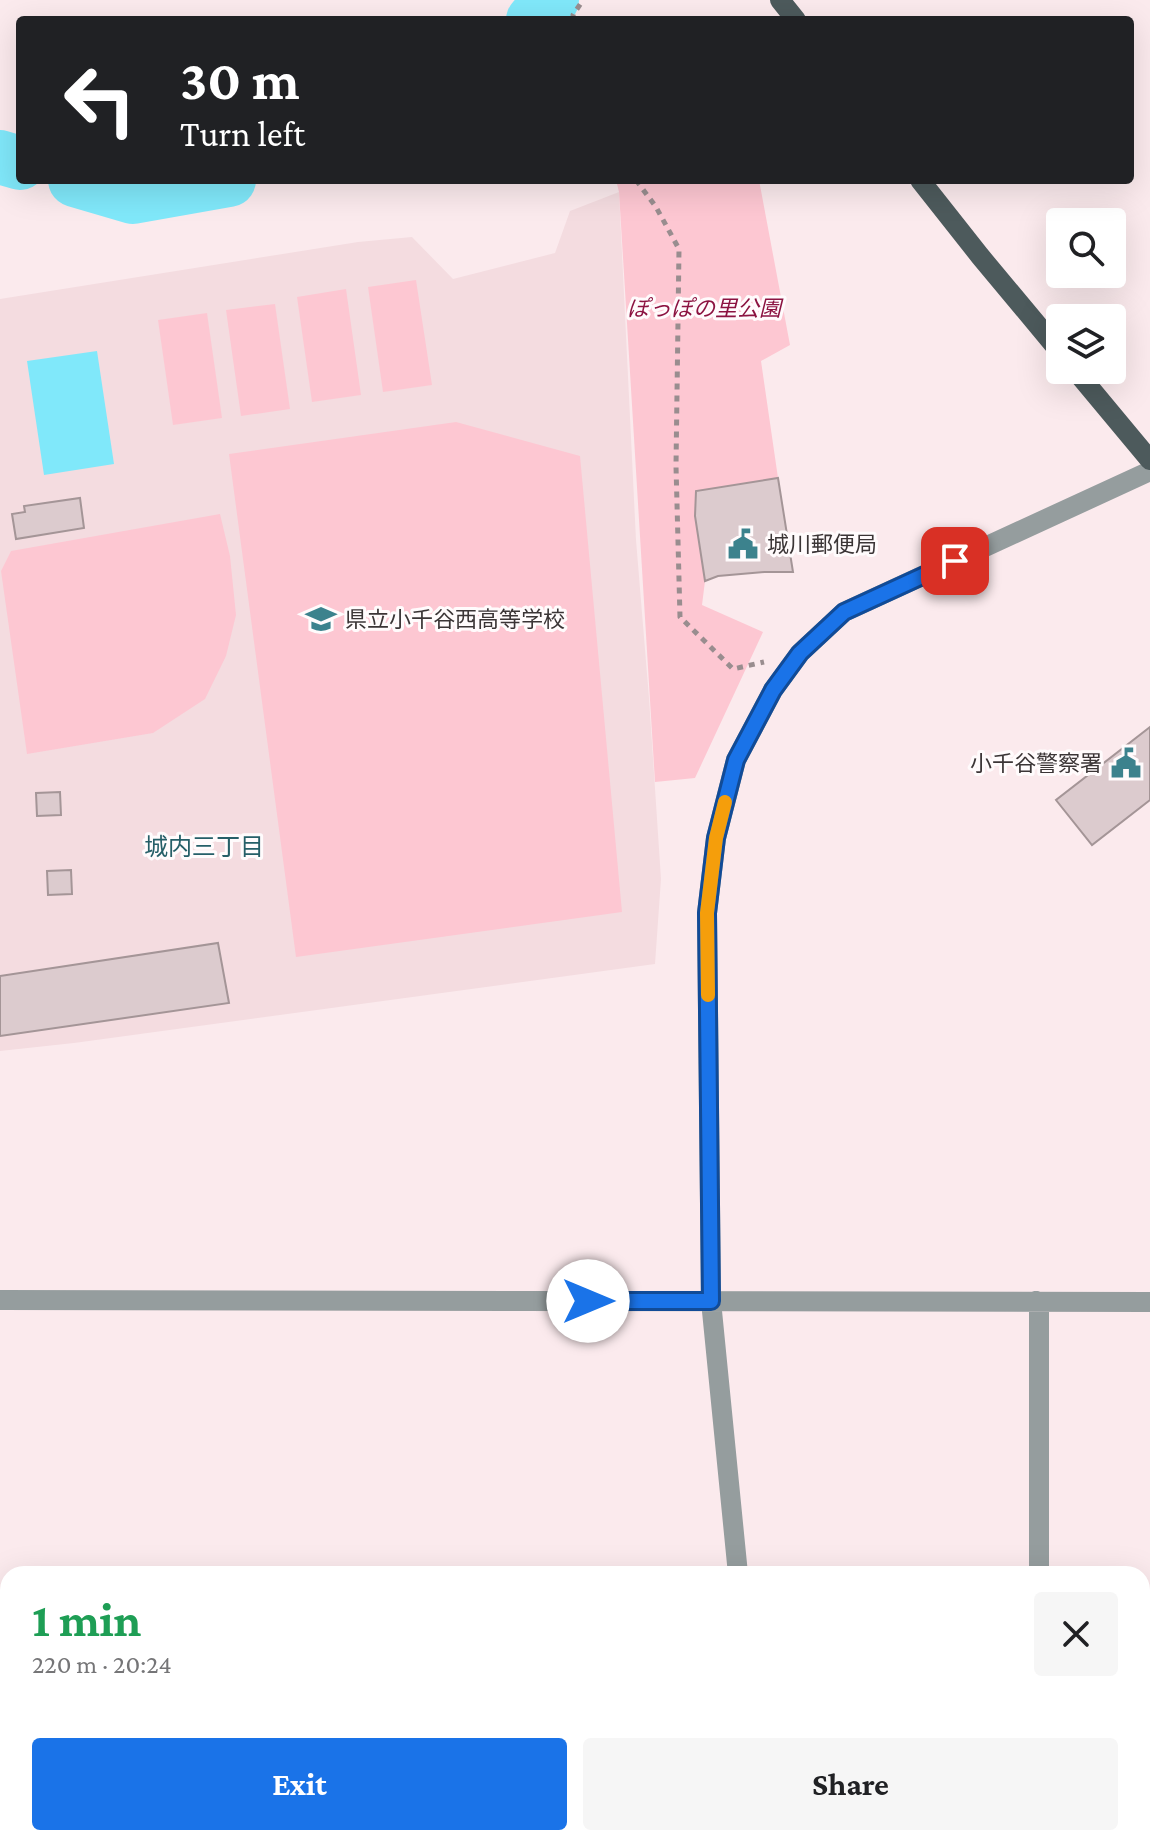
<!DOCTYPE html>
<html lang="en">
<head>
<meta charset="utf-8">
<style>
	body { margin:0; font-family:"Crimson Pro","Noto Sans JP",serif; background:#f6f6f6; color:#202124; height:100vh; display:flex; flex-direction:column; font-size:30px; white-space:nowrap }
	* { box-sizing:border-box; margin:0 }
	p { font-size:26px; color:#757577 }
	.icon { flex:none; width:44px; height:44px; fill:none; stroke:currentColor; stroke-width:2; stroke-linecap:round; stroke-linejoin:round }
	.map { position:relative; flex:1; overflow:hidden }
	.drawer { position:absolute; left:0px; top:1566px; width:1150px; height:280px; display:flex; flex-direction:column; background:#fff; border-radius:24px 24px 0 0; box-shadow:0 8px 32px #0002 }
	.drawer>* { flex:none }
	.top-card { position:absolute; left:16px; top:16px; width:1118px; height:168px; border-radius:8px; box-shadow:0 8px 32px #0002; background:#202124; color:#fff; overflow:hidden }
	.fabs { position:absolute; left:1046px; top:208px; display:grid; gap:16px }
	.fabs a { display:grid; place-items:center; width:80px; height:80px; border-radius:8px; background:#fff; box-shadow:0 8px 32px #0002; font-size:40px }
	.pin { position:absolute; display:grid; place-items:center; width:68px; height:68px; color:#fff; margin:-34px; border-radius:16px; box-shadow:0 4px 12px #0006 }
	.me { position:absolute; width:88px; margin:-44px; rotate:90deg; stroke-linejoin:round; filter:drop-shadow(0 0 6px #0008) }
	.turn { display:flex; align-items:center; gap:28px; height:168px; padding:0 32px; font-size:36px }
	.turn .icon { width:104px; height:104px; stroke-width:2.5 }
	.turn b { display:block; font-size:56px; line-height:68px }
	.round { display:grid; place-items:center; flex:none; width:84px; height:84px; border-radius:8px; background:#f6f6f6 }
	.head { display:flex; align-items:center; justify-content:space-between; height:136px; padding:0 32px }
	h1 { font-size:48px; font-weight:700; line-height:60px; color:#1e9e55 }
	.primary-button { display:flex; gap:16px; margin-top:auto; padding:16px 32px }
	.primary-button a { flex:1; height:92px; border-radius:8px; background:#1a73e8; color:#fff; font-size:32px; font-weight:700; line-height:92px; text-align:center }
	.primary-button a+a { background:#f6f6f6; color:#202124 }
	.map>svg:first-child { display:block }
</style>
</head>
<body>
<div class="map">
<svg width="1150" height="1846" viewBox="0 0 1150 1846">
	<rect width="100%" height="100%" fill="#fbeaed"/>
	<!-- built -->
	<path fill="#f4dce0" d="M619,192L636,540L649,698L661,879L655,964L74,1043L0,1051V299L358,242L412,237L453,279L555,253L570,211Z
		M44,1838H663L664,1846H8Z"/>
	<!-- green -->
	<path fill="#fdc7d2" d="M616,180H759L790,345L761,361L778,478L696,492L695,516L705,581L702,605L763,632L695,778L655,782L619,192Z
		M416,280L432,385L383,392L368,287Z
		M346,289L361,395L312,402L297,297Z
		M275,304L290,409L241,416L226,310Z
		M207,313L222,418L173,425L158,320Z
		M456,422L580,456L622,912L296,957L229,454Z
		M220,514L230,556L236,615L226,656L205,699L153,733L27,754L1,571L11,551Z
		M82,1838H415L417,1846H54Z
		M473,1838H580L581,1846H474Z"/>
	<!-- water -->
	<path fill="#80e8fa" d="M97,351L114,464L44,475L27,361Z"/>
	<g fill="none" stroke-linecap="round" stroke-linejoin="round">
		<!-- river -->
		<path stroke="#80e8fa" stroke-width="54" d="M533,20L552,0
			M0,157L20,163
			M75,180L133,197L229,180"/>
	</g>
	<!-- building -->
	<path fill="#dccbce" stroke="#a49597" stroke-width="2" d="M778,478L793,572H764L718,576L705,581L695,516L696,491Z
		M80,498L84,528L16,539L12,514L25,512L24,506Z
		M1150,727V800L1092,845L1056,800Z
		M60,792L61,815L37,816L36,793Z
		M71,870L72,894L48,895L47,871Z
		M218,943L229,1003L0,1036V976Z"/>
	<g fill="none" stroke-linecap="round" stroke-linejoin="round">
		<!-- path -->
		<path stroke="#998d8f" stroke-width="5" stroke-dasharray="6 6" stroke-linecap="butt" d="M574,20L573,15L583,0
			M636,180L656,207L679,249L676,466L680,617L733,669L764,662"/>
		<!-- minor -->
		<path stroke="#959d9e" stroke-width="20" d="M0,1300L1150,1302
			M1036,1301L1039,1309V1574
			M738,1574L711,1301L707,913L716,838L736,760L773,690L800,653L844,612L1150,471
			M1142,1686L1150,1678
			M0,1835L8,1833
			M764,1838V1840L978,1844L985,1838
			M1086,1838L1094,1846"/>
		<!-- major -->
		<path stroke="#4d5a5c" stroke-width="20" d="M780,0L796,20
			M920,180L980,256L1060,352
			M1075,370L1150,460"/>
	</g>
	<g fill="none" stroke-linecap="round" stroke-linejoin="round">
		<!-- route casing -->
		<g stroke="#114b97" stroke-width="20">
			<path id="route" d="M588,1301H711L707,913L716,838L736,760L773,690L800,653L844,612L955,561"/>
		</g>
		<!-- route -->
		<use href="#route" stroke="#1a73e8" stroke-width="14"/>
		<!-- slow -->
		<path stroke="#f59e0b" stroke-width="14" d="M708,995L707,913L716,838L725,802"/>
	</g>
	<!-- icons -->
	<defs>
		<g id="civic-bare" transform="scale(2.4)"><path d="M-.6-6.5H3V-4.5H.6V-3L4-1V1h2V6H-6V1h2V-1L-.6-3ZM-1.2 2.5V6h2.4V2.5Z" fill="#3c828d" stroke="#fffbfc" stroke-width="2.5" paint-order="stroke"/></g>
		<g id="school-bare" transform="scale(2.4)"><path d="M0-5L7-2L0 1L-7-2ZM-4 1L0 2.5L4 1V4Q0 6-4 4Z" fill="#3c828d" stroke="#fffbfc" stroke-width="2.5" paint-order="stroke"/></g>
	</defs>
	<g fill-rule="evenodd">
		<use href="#civic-bare" x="743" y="544"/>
		<use href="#school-bare" x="321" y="619"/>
		<use href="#civic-bare" x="1126" y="763"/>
	</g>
	<g text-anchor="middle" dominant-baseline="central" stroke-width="6" stroke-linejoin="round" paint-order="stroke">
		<!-- park labels -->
		<g font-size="22" font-style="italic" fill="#8c1341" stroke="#fffbfc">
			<text x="704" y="308">ぽっぽの里公園</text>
		</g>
		<!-- poi labels -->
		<g font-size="22" fill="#3b3536" stroke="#fffbfc" text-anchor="start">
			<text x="767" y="544">城川郵便局</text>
			<text x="345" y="619">県立小千谷西高等学校</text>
			<text x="1102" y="763" text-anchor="end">小千谷警察署</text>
		</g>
		<!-- neighbourhood labels -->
		<g font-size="24" fill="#265f68" stroke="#fffbfc">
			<text x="204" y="846">城内三丁目</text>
		</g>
	</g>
</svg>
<div class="fabs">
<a><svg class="icon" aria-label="search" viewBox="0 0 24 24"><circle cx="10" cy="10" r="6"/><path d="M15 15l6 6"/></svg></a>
<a><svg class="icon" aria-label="layers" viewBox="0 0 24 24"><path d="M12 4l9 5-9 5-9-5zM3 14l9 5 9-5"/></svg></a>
</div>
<div class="pin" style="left:955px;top:561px;background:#d93025"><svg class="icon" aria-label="arrive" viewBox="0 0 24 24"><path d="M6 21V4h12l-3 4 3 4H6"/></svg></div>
<svg class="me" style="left:588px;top:1301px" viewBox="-20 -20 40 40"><circle r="19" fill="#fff"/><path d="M0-13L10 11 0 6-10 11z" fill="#1a73e8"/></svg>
<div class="top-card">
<div class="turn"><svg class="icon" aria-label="left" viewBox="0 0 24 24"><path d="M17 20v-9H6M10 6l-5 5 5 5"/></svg><div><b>30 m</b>Turn left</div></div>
</div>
<section class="drawer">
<div class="head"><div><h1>1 min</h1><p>220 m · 20:24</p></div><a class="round"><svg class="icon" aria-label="close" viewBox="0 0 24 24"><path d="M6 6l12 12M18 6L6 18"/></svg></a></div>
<div class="primary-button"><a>Exit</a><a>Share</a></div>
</section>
</div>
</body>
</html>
